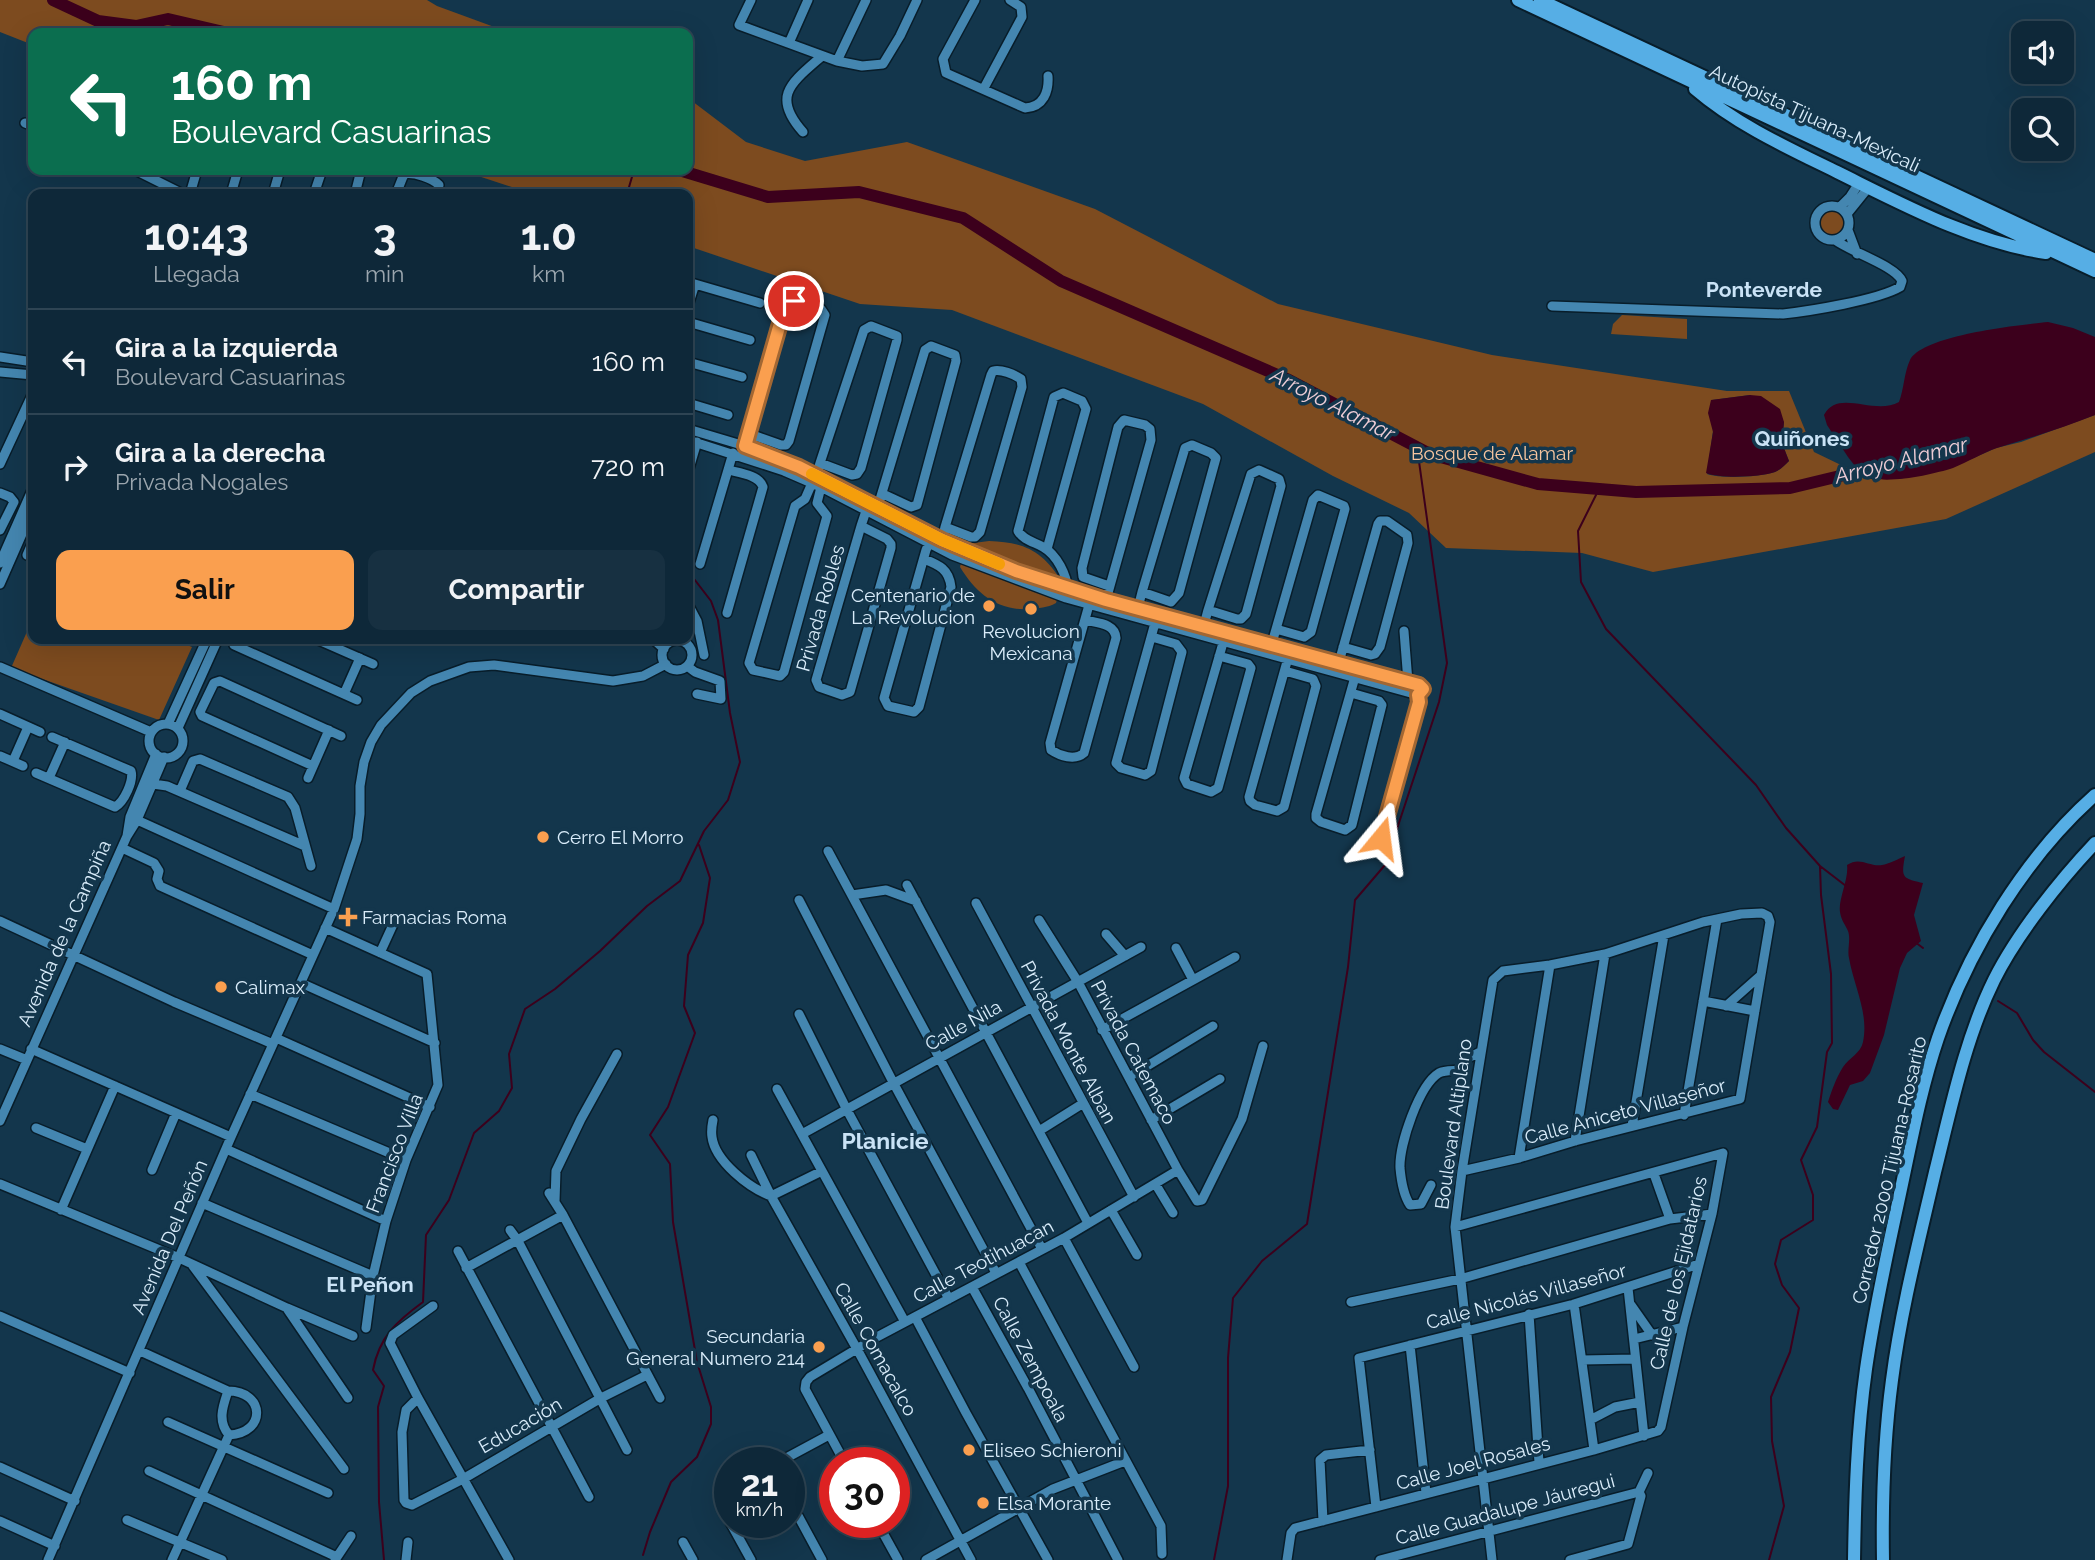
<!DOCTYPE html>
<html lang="es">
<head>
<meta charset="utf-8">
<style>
	body { margin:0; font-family:Raleway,sans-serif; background:#173041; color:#f1f3f6; height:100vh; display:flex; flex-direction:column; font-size:26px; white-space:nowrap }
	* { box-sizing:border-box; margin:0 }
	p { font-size:23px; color:#9ba6ae }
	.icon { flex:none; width:38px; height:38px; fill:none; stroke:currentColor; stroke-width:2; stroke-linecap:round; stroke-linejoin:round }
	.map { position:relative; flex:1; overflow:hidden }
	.sheet { position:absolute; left:28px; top:189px; width:665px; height:455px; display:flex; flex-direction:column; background:#0e2839; border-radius:14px; box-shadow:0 7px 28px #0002,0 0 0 2px #2e4453 }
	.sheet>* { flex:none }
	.hud { position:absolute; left:28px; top:28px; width:665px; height:147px; border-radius:14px; box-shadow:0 7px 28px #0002,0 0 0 2px #2e4453; background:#0b6e4f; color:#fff; overflow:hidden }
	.buttons { position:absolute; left:2011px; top:21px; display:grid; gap:14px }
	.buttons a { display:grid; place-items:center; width:63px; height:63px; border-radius:14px; background:#0e2839; box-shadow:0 7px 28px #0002,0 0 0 2px #2e4453; font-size:35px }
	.speed { position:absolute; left:714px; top:1447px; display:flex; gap:14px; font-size:35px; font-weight:700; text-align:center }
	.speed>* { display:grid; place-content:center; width:91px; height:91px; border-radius:50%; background:#0e2839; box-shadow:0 7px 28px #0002,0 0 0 2px #2e4453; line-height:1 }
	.speed small { font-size:18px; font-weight:400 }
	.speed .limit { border:10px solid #d22; background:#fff; color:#111 }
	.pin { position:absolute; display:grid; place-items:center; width:60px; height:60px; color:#fff; margin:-30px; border:4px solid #fff; border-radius:50%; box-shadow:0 2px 7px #0007 }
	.me { position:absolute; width:77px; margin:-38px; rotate:16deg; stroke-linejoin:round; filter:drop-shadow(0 0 5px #0008) }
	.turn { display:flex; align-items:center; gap:24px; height:147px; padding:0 28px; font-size:32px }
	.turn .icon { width:91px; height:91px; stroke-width:2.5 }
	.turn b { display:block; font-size:49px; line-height:60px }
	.eta { display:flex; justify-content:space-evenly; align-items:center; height:119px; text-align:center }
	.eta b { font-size:42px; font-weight:700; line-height:49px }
	.primary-button { display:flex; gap:14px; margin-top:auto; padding:14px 28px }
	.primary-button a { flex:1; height:80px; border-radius:14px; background:#fa9f4f; color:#111; font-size:28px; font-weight:700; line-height:80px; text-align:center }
	.primary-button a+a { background:#173041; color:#f1f3f6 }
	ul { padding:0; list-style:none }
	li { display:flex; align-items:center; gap:21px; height:105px; padding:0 28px; border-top:2px solid #2e4453 }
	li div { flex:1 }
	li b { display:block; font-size:26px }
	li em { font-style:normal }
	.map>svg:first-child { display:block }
</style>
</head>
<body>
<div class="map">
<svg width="2095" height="1560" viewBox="0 0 2095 1560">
	<rect width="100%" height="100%" fill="#13364c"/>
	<!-- green -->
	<path fill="#7d4b1f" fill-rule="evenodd" d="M0,0H427L437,6L511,33H33V45L0,32Z
		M688,98L746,142L805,161L907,142L1095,209L1278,304L1492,355L1727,391H1789L1814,452L1870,479H1899L1951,468L1996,448L2021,442L2095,415V452L1946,519L1653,572L1582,553L1446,548L1409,513L1333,476L1203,404L952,310L860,304L688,246V194H533L460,170H688ZM1750,395L1784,422L1782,443L1789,461C1785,465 1780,470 1775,472C1761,477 1721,479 1707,474L1713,431L1712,400Z
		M1819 222a14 14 0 1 1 28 0a14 14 0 1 1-28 0Z
		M1622,315L1687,319V339L1611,334L1613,324Z
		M989,541C1024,542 1043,551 1062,582L1056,603C1047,608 1039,608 1029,609C997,611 976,593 960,567L966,544Z
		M33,618V639H172L192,647L159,720L11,668Z"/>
	<!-- water -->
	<path fill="#3c001c" d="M2048,322L2073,328L2095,337V415C2063,428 2030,438 1997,448C1982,453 1968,462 1953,468C1931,475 1882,486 1862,475L1848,457L1827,425L1824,415C1838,388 1874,416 1899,402C1904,389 1904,373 1910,360C1923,335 2020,325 2048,322Z
		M1750,395L1761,396L1780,409L1784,422L1782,443L1789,461C1785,465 1780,470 1775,472C1761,477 1720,479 1706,473L1713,432L1708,413L1711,400Z
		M1905,856C1901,878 1902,878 1923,883L1914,915L1921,941L1907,953L1900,968L1884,1035L1870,1073L1863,1081L1850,1085L1838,1110L1833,1109L1828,1102C1832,1090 1836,1078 1843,1067C1849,1058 1861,1053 1863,1042C1869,1013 1854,987 1849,958C1847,950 1851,939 1848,931C1845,924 1841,920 1840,912C1838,899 1849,879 1847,865C1860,856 1869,867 1882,865C1889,864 1898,859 1905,856Z"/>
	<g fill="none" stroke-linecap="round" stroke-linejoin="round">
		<!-- stream -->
		<path stroke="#3c001c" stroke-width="2" d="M627,194L634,170
			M1599,489L1578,531L1581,582L1606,629L1756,785L1786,828L1820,866L1821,895L1831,974L1832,1043L1827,1052L1817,1127L1801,1160L1813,1195V1220L1781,1240L1775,1264L1782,1285L1799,1308L1790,1352L1771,1397L1772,1441L1784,1506L1769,1560
			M1820,866L1846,886
			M1915,942L1923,948
			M1998,1001L2017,1013L2033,1040L2044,1052L2095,1092
			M643,1555L650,1532L671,1482L697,1457L711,1424V1407L697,1362L673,1222L670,1164L650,1135L668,1107L695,1033L684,1006L688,955L703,923L710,878L699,845
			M384,1560L379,1502L378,1407L384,1386L373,1370C379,1337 397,1321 423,1302L426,1235L449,1200L474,1133L499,1111L512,1088L509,1054L525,1009L555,989L600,951L647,906L680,881L704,831L728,800L740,762L730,713L718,620L711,601L688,571
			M1214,1560L1228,1486V1358L1233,1298L1262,1261L1307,1224L1348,967L1355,900L1385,865L1439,702L1447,663L1417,447"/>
		<!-- river -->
		<path stroke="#3c001c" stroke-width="12" d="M53,0L98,21L136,26L168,19L228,33
			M679,170L768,197L859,192L963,218L1061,281L1289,380L1430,454L1538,484L1636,492L1790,488L1873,468"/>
		<!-- minor casing -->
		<g stroke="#081d2a" stroke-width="12">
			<path id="minor" d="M751,0L739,25L837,61L862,66L883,64L900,36L917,0
				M975,0L943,59L946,73L1025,108C1044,107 1049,91 1048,76
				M789,43L808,0
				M837,61L866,0
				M984,88L1022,17L1021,7L1010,0
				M25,123L33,126
				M803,132C771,96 791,83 822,56
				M135,170L183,194
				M190,194L197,170
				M231,194L238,170
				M273,194L280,170
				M314,194L322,170
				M355,194L361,170
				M396,194L404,174C414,172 432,178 439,185L437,194
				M1815 223a17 17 0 1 1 34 0a17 17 0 1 1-34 0Z
				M1840,207L1850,197L1859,183
				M1847,214L1868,188
				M1848,230L1857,254
				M688,282L760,303
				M688,306L695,284
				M1552,306L1783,314C1810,311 1878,300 1900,287L1902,281C1896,266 1851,252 1835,240
				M688,322L750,340
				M0,357L33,362
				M688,362L742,377
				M0,372L33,375
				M688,403L728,415
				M688,429L745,446L776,457L942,540L1016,571L1106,600L1419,685L1423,689L1418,695L1419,702L1381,838
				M688,440L784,471L821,487L952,555L1066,598L1418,695
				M745,446L785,306L794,301L821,309L825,315L789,441L786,445H781L750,434
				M0,464L33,393
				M688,472L697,442
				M816,476L820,463L864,330L871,326L897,336V340L861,468L857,474L852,475L820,463
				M812,483L805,499L795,506L749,663L753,670L780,676L784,672L827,516L817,503L821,487
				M0,493L10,497L14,502L0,530
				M878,506L925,350L931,346L955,355L956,361L917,505L911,507L883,494
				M861,526L887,539L891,544V548L850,692L842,695L819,687L816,680L861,526L866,511
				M942,540L945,527L991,375L993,371C1001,369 1014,374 1021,379L1022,387L980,532L975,537H971L945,527
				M1047,549L1086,409L1082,401L1063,393L1054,397L1018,531C1023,540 1034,542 1043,547C1057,555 1067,575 1068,591
				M27,555L33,541
				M924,559C939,565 949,569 951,587L919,707L914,712L888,706L884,698L926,550L929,543
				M0,563L33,488
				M700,564L733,453
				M0,584L33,509
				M1106,600L1151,440L1150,429L1145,425L1124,420L1118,427L1082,568L1083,577L1109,586
				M688,604L697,621L704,655
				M1138,608L1142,592L1185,448L1192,445L1211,453L1216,458L1179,593L1171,602L1142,592
				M727,613L763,487C759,475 740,473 728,470
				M1085,620C1097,623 1115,623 1116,638L1084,753C1075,761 1060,756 1051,750L1050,743L1089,605
				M1204,625L1208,610L1251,474L1259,470L1279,479L1281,486L1246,614L1241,619H1237L1208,610
				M1404,631L1408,682
				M1152,637L1176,644L1182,652L1151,771L1145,775L1121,768L1116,763L1155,623
				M232,639L234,645L357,700
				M316,639L373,664
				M653,639L664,649
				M662 655a15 15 0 1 1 30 0a15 15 0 1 1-30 0Z
				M1272,643L1313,500L1318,495L1344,506L1345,509L1311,632L1304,637L1276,629
				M1219,656L1248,664L1251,668L1218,788L1211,792L1187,784L1184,778L1225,636
				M1339,662L1378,524L1380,521H1387L1407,535L1408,543L1380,647L1375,654L1371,655L1343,647
				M687,666L695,672L720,681L721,699L697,694
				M0,667L151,732
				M1285,671L1313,679L1316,686L1284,807L1277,811L1255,805L1250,801L1249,797L1288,658
				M1351,693L1379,701L1382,705L1352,825L1345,830L1321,822L1316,818V814L1355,677
				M344,694L360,658
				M0,714L40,732
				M168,724L207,639
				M149 741a17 17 0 1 1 34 0a17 17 0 1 1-34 0Z
				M178,728L218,639
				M0,756L23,766
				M13,761L28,727
				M313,766L202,716L200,712L214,683L220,681L341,736
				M36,773L115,807C124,802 134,781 131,771L52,737
				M49,778L65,742
				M308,778L329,730
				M153,784L167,786L305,846
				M180,791L193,761L200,759L288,797L295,808L311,866
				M137,820L334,909
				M127,836L130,817L156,754
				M122,848L154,863L159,871L157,879L160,886L313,955
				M828,851L1042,1249
				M907,885L1088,1223
				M852,895L886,890L916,901
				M799,900L894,1084L996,1273
				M976,903L1134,1197
				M1039,920L1078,982L1178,1170L1197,1201L1202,1200L1242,1119L1263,1046
				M0,921L174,1002L273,1044
				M325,928L427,974L438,1085L406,1160L386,1221L373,1276L366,1328
				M1106,934L1125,956
				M1176,948L1193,980
				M380,953L396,918
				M301,983L435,1043
				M1703,1001L1755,1011
				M1726,1006L1761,975
				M799,1014L847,1110L949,1299
				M1102,1030L1235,957
				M276,1038L430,1107
				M0,1049L27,1060
				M31,1049L231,1137
				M1129,1077L1213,1026
				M777,1089L905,1322
				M250,1094L406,1160
				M1684,1115L1717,919
				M713,1120C712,1125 711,1131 712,1137C715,1161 749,1188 771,1196L822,1171
				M1151,1120L1220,1079
				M0,1121L127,836L137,820L164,757
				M1632,1126L1664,935
				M36,1128L87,1149
				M1039,1131L1082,1104
				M802,1134L1141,947
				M1575,1141L1605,954
				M226,1149L386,1221
				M751,1155L771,1196L857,1349L971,1560
				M1519,1158L1550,965
				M152,1170L176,1113
				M1462,1171L1519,1158L1575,1141L1740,1099L1770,922L1768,916L1762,913L1741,914L1703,922L1605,954L1550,965L1503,971L1493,980L1462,1171L1455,1227L1492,1560
				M1654,1174L1670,1219
				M0,1184L179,1258L287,1308L353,1336
				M1156,1185L1173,1213
				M1431,1185L1421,1204L1410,1205C1404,1196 1401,1179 1400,1168C1399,1145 1419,1085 1439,1073C1445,1070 1454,1071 1461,1070L1468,1058L1480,1052
				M549,1193L563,1215L660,1398
				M555,1201L556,1171L581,1119L617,1054
				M202,1203L373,1276
				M61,1210L115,1086
				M1111,1210L1137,1255
				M510,1230L518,1241L627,1450
				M1064,1238L1134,1367
				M458,1251L589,1497
				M1019,1262L1161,1526L1162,1554
				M193,1266L344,1469
				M466,1268L563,1215
				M972,1287L1028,1388L1118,1560
				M1628,1288L1644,1436
				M1351,1302L1460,1279L1670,1219L1712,1214
				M1574,1304L1594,1450
				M1631,1305L1652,1335
				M433,1306L393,1335L390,1343L418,1398L509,1560
				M288,1310L348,1398
				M1529,1314L1539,1463
				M0,1316L130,1373
				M915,1317L966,1413L1048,1560
				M1634,1339L1683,1327
				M1410,1345L1426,1493
				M140,1351L228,1391C265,1391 267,1433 229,1435
				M1582,1360L1635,1359
				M228,1391C223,1406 217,1421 229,1435
				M418,1398L406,1410L402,1432L404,1500L406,1503L412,1505L463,1479L601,1398L647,1375
				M1590,1420L1615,1407L1640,1402
				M168,1422L328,1493
				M777,1463L829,1435
				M845,1463L805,1389L806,1382L810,1377L875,1338L1064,1238L1178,1170
				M0,1467L75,1501
				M149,1471L337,1557
				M1639,1492L1648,1473
				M789,1499L822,1560
				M1376,1507L1359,1358L1574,1304L1699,1264
				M127,1520L222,1560
				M0,1521L55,1546
				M1323,1521L1320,1460L1326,1455L1370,1450
				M730,1522L751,1560
				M877,1522L898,1560
				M683,1542L693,1560
				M48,1560L231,1137L334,909L357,839L360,814V786L364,762L371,742L381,725L411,693L430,681L469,667L494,665L613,681L643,676L666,664
				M172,1560L229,1435
				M335,1560L351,1536
				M406,1560L408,1542
				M926,1560L1053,1489L1125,1461
				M1287,1560L1291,1533L1295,1528L1594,1450L1658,1431L1661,1427L1683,1327L1712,1214L1723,1153L1455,1227
				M1380,1560L1639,1492
				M1570,1560L1628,1544L1641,1496L1639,1492"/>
		</g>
		<!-- highway casing -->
		<g stroke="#081d2a" stroke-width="16">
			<path id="highway" d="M1518,0L2095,271
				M1540,0L2095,260
				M1695,89C1737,125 1788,148 1837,172C1904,205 1972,242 2046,253
				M1854,1560C1855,1496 1857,1433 1866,1369C1874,1313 1886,1258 1898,1203C1910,1148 1920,1091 1938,1038C1969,949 2025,857 2095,795
				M1883,1560C1882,1499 1884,1440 1892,1380C1901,1310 1919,1241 1935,1172C1951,1108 1965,1039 1994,980C2017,934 2060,880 2095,843"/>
		</g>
		<!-- minor -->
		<use href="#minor" stroke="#4486b0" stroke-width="9"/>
		<!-- highway -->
		<use href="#highway" stroke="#56aee5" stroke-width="12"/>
	</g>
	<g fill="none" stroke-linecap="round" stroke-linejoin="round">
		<!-- route casing -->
		<g stroke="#a26733" stroke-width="18">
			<path id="route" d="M794,301L785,306L745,446L799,467L942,540L1016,571L1106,600L1419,685L1423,689L1418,695L1419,702L1381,838"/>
		</g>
		<!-- route -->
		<use href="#route" stroke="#fa9f4f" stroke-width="12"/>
		<!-- slow -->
		<path stroke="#f59e0b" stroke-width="12" d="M812,474L942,540L999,564"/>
	</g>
	<!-- markers -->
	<g fill="#fa9f4f" stroke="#13364c" stroke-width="2.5">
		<circle cx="989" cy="606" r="7"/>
		<circle cx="1031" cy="609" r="7"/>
		<circle cx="543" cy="837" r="7"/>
		<path d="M344.5 906.5h7v7h7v7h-7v7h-7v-7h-7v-7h7z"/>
		<circle cx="221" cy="987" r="7"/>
		<circle cx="819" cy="1347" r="7"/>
		<circle cx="969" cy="1450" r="7"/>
		<circle cx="983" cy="1503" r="7"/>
	</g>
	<g text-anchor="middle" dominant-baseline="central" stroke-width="7" stroke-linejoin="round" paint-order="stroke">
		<!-- street labels -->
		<g font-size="19" fill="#d9ecfa" stroke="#13364c">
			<text transform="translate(1815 118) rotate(25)">Autopista Tijuana-Mexicali</text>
			<text transform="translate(820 608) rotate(-74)">Privada Robles</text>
			<text transform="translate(64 933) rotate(-66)">Avenida de la Campiña</text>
			<text transform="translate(963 1025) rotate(-29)">Calle Nila</text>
			<text transform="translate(1069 1042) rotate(62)">Privada Monte Alban</text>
			<text transform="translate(1134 1052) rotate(62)">Privada Catemaco</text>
			<text transform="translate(1625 1111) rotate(-15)">Calle Aniceto Villaseñor</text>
			<text transform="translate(1453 1124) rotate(-82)">Boulevard Altiplano</text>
			<text transform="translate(394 1153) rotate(-69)">Francisco Villa</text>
			<text transform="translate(1889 1170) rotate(-77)">Corredor 2000 Tijuana-Rosarito</text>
			<text transform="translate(169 1237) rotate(-67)">Avenida Del Peñón</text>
			<text transform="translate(983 1261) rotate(-28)">Calle Teotihuacan</text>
			<text transform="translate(1678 1273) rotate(-77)">Calle de los Ejidatarios</text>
			<text transform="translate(1526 1296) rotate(-15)">Calle Nicolás Villaseñor</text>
			<text transform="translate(876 1349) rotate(61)">Calle Comacalco</text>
			<text transform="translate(1031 1359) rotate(62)">Calle Zempoala</text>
			<text transform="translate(520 1425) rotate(-30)">Educación</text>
			<text transform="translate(1473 1463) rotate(-15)">Calle Joel Rosales</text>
			<text transform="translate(1505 1509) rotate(-15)">Calle Guadalupe Jáuregui</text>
		</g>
		<!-- park labels -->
		<g font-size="19" fill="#f7c59f" stroke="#13364c">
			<text x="1492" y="453">Bosque de Alamar</text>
		</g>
		<!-- poi labels -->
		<g font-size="19" fill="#d9ecfa" stroke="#13364c" text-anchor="start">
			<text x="975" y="595" text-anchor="end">Centenario de<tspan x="975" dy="22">La Revolucion</tspan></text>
			<text x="1031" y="631" text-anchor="middle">Revolucion<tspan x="1031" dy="22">Mexicana</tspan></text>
			<text x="557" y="837">Cerro El Morro</text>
			<text x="362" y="917">Farmacias Roma</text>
			<text x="235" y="987">Calimax</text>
			<text x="805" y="1336" text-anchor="end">Secundaria<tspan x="805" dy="22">General Numero 214</tspan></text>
			<text x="983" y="1450">Eliseo Schieroni</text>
			<text x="997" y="1503">Elsa Morante</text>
		</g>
		<!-- neighbourhood labels -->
		<g font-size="21" font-weight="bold" fill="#cae3f6" stroke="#13364c">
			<text x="1764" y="289">Ponteverde</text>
			<text x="1802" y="438">Quiñones</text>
			<text x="370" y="1284">El Peñon</text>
		</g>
		<!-- water labels -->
		<g font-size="21" font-style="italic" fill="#edcdd6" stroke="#13364c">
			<text transform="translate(1333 404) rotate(27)">Arroyo Alamar</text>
			<text transform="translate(1901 460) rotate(-14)">Arroyo Alamar</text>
		</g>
		<!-- quarter labels -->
		<g font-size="23" font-weight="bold" fill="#cae3f6" stroke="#13364c">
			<text x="885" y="1140">Planicie</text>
		</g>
	</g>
</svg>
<div class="buttons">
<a><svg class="icon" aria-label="sound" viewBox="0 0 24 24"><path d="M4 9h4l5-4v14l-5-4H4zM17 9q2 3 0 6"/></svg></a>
<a><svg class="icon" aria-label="search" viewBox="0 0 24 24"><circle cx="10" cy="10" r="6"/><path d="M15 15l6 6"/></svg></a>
</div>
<div class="speed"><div>21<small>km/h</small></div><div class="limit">30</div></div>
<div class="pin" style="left:794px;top:301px;background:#d93025"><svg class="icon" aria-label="arrive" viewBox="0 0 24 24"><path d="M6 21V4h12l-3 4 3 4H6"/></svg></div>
<svg class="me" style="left:1381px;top:838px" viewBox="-20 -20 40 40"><path d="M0-17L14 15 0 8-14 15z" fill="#fa9f4f" stroke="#fff" stroke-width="4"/></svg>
<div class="hud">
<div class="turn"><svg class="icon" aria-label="left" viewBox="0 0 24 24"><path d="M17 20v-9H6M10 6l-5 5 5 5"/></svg><div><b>160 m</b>Boulevard Casuarinas</div></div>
</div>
<section class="sheet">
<div class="eta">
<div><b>10:43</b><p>Llegada</p></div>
<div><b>3</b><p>min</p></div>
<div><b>1.0</b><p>km</p></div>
</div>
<ul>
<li><svg class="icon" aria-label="left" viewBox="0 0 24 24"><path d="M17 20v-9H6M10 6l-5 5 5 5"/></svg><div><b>Gira a la izquierda</b><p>Boulevard Casuarinas</p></div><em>160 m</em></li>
<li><svg class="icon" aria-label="right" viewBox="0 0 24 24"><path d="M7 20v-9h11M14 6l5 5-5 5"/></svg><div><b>Gira a la derecha</b><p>Privada Nogales</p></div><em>720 m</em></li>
</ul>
<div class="primary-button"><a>Salir</a><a>Compartir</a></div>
</section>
</div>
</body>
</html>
